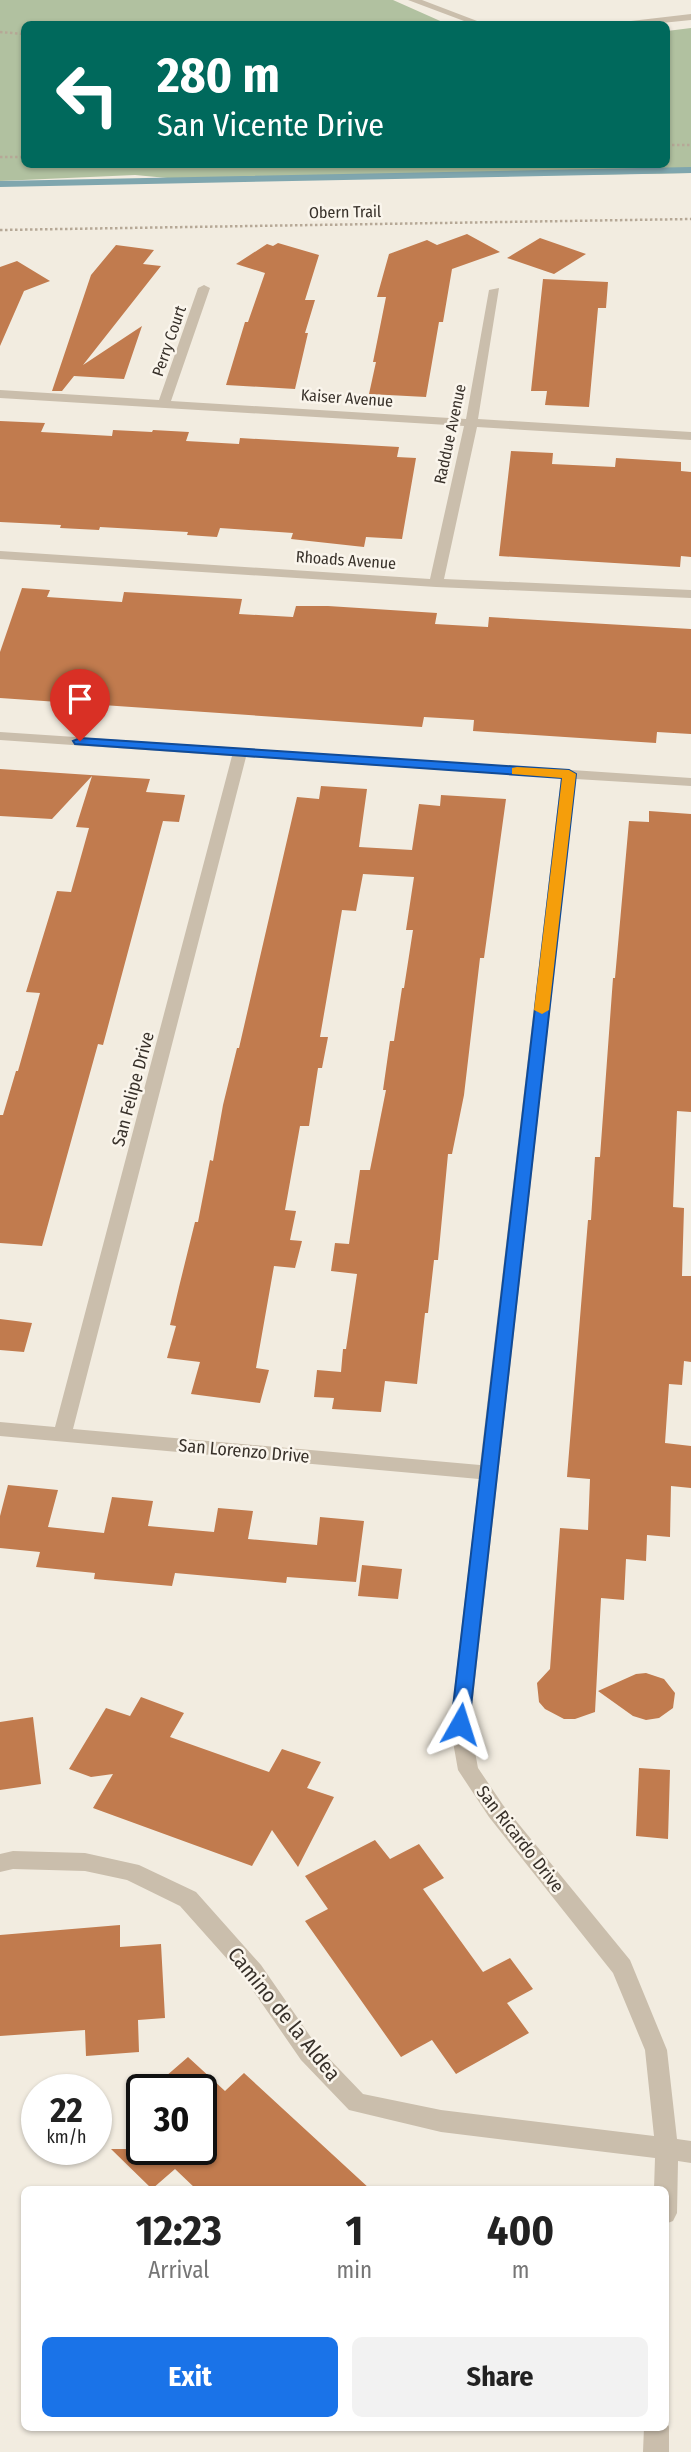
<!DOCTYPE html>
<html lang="en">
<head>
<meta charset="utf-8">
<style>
	body { margin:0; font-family:"Fira Sans Condensed",sans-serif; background:#f2f2f2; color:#222; height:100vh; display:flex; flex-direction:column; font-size:26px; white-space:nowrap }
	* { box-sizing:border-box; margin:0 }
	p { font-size:23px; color:#767676 }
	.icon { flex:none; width:38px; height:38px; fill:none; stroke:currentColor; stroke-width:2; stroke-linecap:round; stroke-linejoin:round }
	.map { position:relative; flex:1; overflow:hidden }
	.side { position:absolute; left:21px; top:2186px; width:648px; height:245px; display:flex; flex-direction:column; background:#fff; border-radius:10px; box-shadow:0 2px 5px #0004 }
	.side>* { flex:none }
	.top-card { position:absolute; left:21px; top:21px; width:649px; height:147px; border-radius:10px; box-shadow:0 2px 5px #0004; background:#00695c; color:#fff; overflow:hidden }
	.speed { position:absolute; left:21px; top:2074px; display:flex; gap:14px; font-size:35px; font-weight:700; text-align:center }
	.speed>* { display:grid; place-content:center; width:91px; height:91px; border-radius:50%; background:#fff; box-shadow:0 2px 5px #0004; line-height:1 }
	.speed small { font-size:18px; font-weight:400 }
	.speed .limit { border:4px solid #111; border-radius:10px; background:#fff; color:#111 }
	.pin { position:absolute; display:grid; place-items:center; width:60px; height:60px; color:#fff; margin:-72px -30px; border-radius:50% 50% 50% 0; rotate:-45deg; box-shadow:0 0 7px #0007 }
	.pin .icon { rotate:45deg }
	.me { position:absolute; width:77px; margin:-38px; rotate:6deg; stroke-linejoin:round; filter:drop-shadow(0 0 5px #0008) }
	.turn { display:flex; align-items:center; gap:24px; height:147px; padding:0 21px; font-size:32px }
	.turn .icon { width:91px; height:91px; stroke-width:2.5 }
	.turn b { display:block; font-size:49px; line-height:60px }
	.eta { display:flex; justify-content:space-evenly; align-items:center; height:119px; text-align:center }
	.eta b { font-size:42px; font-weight:700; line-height:49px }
	.button { display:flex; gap:14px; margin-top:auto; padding:14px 21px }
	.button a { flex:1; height:80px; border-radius:10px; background:#1a73e8; color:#fff; font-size:28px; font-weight:700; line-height:80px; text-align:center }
	.button a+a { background:#f2f2f2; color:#222 }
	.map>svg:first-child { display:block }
</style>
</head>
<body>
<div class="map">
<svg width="691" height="2452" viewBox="0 0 691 2452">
	<rect width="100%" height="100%" fill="#f2ece0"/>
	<!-- green -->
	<path fill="#b1c1a0" d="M0,0H393L447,24H24V164H667V31L691,28V173L338,179H178L135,175L0,181Z"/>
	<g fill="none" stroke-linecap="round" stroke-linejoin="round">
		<!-- stream -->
		<path stroke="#7fa6ae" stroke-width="6" d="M0,184L691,170"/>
	</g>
	<!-- building -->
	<path fill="#c17b4e" d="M467,234L500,252L452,269L443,322H439L426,397L369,394L376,362H373L386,297H377L389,254L427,240L437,245Z
		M540,238L586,254L554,274L507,258Z
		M278,243L319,255L305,300H315L305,333H308L295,389L226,385L245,322H248L265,273L236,264L267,244L273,246Z
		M116,245L154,250L143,264L161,266L83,365L142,326L124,379L74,376L62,391H52L91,275Z
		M17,261L50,281L24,291L0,346V267Z
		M543,279L608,282L606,308H598L589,407L545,405L547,391H531Z
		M0,421L45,423L41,432L112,436L113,430L152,432L153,430L189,432L186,441L239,444L240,438L399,447L397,457L416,458L402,539L366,537L364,547L291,539L293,533L220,528L217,537L187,535L188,532L100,527L99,530L60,528L61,525L0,522Z
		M511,451L553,453L552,464L615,467L616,458L681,462V471L691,472V557L681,556L680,567L499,556Z
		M22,588L50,590L47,597L122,602L124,592L242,599L239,614L293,617L296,606H328L437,613L435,624L488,627L489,617L691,629V734L657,732L656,743L473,731L474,720L424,717L422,727L0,698V652Z
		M0,769L150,779L146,792L185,795L179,822L163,821L103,1045L98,1044L42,1246L0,1243V1115H3L16,1071H18L40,993L26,992L57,891L71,892L89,828L76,827L92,776L52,819L0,816Z
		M321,786L367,789L359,847L412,850L419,804L440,806L441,795L506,799L484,958H480L464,1095L452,1154H448L438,1260H434L428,1313H425L417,1384L385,1381L381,1412L332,1409L334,1398L314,1397L317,1370L341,1372L343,1349H346L357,1274L331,1271L335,1243L349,1244L360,1170H370L386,1090H383L390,1041H394L402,988H404L413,930H406L414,877L363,874L356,911L342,910L320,1037H328L322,1068H318L309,1126H300L285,1210L296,1211L290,1240L302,1241L295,1268L274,1266L256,1368L269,1370L260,1403L191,1394L200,1362L167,1358L176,1326L170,1325L179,1287L195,1222H198L210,1160L213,1161L223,1105L237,1048H239L297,797L319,799Z
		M649,811L691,814V1112L677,1111L673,1207L684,1208L682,1276H691V1362L684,1361L682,1385L669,1384L665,1443L691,1446V1488L671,1486L670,1537L647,1535L646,1561L626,1559L624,1600L601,1598L595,1712L575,1719H564L545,1709L539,1702L537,1683L550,1669L560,1528L588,1530L590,1479L567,1477L588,1220H591L595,1157H600L613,978H615L629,821L649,822Z
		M0,1319L32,1323L24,1352L0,1350Z
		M8,1485L58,1490L48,1527L104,1533L112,1497L153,1501L148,1526L214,1532L218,1508L253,1511L248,1539L317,1545L320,1517L364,1521L356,1582L287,1577L286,1583L175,1573L172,1586L94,1579L95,1573L36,1567L40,1552L0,1548V1516Z
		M362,1565L402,1569L398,1599L358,1596Z
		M646,1673L664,1679L675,1693L673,1708L659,1718L646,1720L633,1716L598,1691L636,1674Z
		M141,1697L184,1713L170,1737L269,1772L282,1749L321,1762L307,1788L334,1797L298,1867L272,1830L252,1866L93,1808L113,1774L91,1777L69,1769L106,1708L130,1716Z
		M33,1717L41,1784L0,1790V1722Z
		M639,1768L670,1770L668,1839L636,1836Z
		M375,1840L390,1859L419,1844L444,1878L423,1889L483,1972L510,1958L533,1989L507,2003L529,2033L456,2074L432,2040L401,2057L305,1921L328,1909L305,1876Z
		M120,1925V1947L161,1944L165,2018L138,2020L139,2052L86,2056L85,2030L0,2036V1935Z
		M188,2057L225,2091L244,2073L370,2189H196L175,2169L152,2189L111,2149H201V2090H150Z"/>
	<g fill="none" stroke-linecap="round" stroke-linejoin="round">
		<!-- path -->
		<path stroke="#b6a896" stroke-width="2.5" stroke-dasharray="2.5 2.5" stroke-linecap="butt" d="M0,32L24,34
			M667,145H691
			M0,157H24
			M0,230L691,219"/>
		<!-- minor -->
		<path fill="#cabeac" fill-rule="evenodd" d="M408,0H422L485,24H472Z
			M691,14V20L652,24H626L631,21Z
			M204,285L210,288L171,401L466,419L489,290L499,288L478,419L691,432V440L477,427L444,579L691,590V598L436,587L0,559V551L430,579L464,426L0,398V390L159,400L198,288Z
			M0,732L691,778V786L576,779L470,1725L478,1768L503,1805L630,1960L667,2050L677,2139L691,2141V2163L678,2161L677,2213L673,2221L665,2224V2189H654L655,2158L441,2132L349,2110L301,2060L245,1979L180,1906L127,1880L85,1871L13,1869L0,1872V1854L13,1851L85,1853L139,1865L196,1892L261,1965L317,2046L363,2094L441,2110L654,2136L645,2050L613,1973L489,1817L458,1770L450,1725L479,1479L0,1436V1422L55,1427L232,756L0,740ZM246,757L561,778L480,1465L73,1429Z
			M665,2418L669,2427V2452H643L644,2427H665Z"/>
	</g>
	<!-- route -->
	<path fill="#1a73e8" stroke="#114b97" stroke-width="2" d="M80,738L569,770L576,774L469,1724L467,1730L460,1732L453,1730L451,1724L562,778L75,744L73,741Z"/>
	<!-- slow -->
	<path fill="#f59e0b" d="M517,767L569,770L576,774L549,1010L542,1014L534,1010L562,778L512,774V768Z"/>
	<g text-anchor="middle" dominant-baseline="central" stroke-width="5" stroke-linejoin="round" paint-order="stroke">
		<!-- far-street labels -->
		<g font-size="16" fill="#38312a" stroke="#faf5ec">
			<text transform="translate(345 212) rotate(-1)">Obern Trail</text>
			<text transform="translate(169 341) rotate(-71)">Perry Court</text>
			<text transform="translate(347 398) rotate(4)">Kaiser Avenue</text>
			<text transform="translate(450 434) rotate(-78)">Raddue Avenue</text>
			<text transform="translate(346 560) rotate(4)">Rhoads Avenue</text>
		</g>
		<!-- street labels -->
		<g font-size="18" fill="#38312a" stroke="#faf5ec">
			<text transform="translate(133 1089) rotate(-75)">San Felipe Drive</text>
			<text transform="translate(244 1451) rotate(5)">San Lorenzo Drive</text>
			<text transform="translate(520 1839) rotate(52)">San Ricardo Drive</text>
		</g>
		<!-- near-street labels -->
		<g font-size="21" fill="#38312a" stroke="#faf5ec">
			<text transform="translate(284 2014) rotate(51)">Camino de la Aldea</text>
		</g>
	</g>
</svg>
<div class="speed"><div>22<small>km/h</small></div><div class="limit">30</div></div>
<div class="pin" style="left:80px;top:741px;background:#d93025"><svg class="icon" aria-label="arrive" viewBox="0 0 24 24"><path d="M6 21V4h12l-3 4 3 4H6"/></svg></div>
<svg class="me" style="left:460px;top:1724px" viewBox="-20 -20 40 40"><path d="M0-17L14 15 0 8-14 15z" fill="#1a73e8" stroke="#fff" stroke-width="4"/></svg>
<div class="top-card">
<div class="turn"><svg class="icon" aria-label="left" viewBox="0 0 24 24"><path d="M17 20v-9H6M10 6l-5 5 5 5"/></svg><div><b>280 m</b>San Vicente Drive</div></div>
</div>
<section class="side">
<div class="eta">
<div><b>12:23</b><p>Arrival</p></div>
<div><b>1</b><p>min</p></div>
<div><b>400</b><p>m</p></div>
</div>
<div class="button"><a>Exit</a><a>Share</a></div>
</section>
</div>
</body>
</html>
